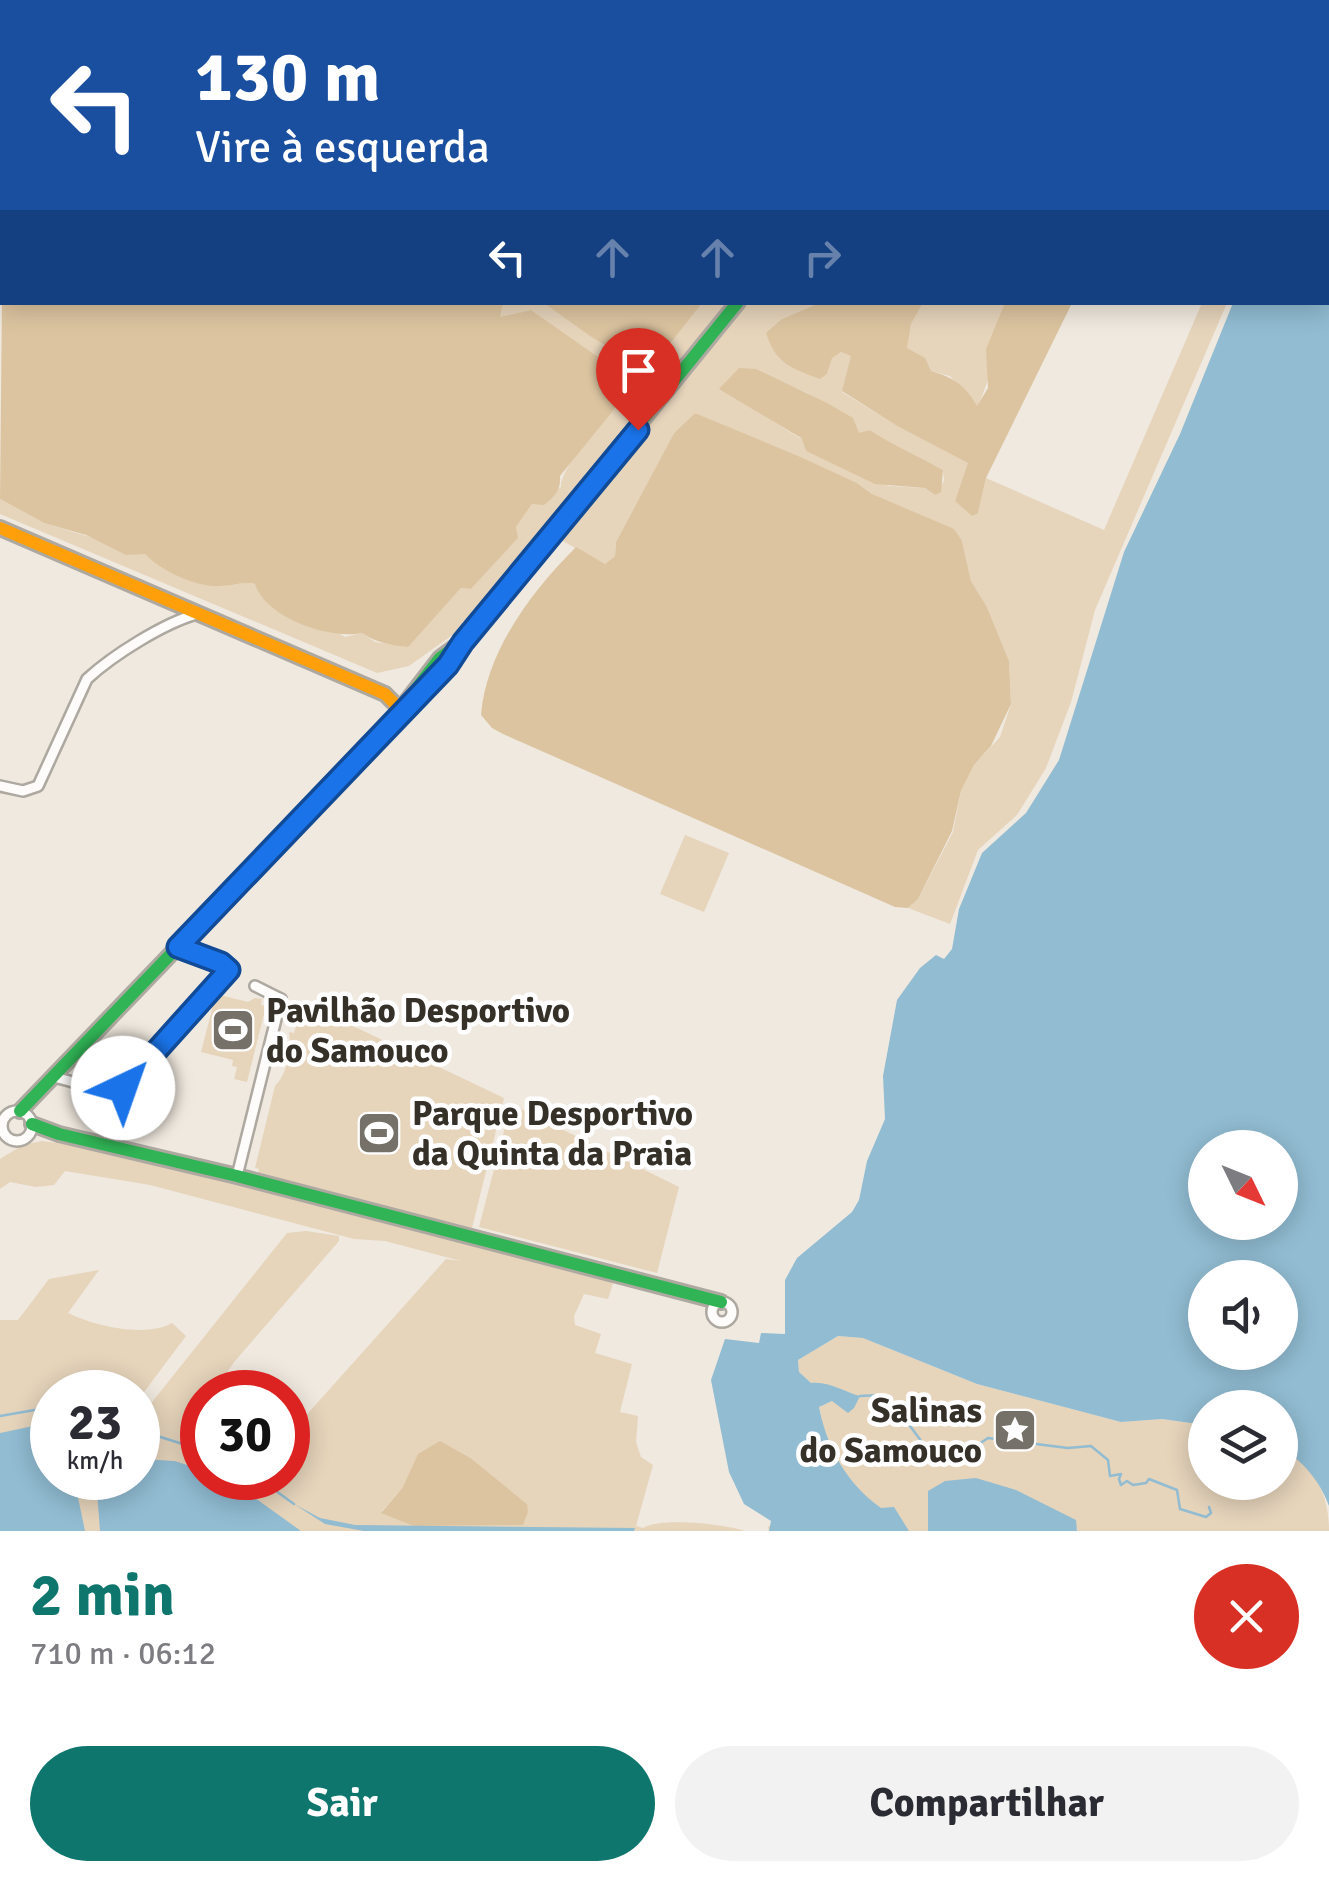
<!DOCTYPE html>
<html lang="pt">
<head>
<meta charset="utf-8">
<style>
	body { margin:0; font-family:Signika,sans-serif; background:#f2f2f3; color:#2b2b33; height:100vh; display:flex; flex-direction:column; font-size:38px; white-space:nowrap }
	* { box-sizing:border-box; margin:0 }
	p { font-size:32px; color:#7c7c81 }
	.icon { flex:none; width:55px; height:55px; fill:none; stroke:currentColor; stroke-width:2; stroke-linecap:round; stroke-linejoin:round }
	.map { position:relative; height:1531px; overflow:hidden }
	.drawer { display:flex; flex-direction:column; background:#fff; flex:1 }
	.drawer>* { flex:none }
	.hud { position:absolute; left:0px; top:0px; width:1330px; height:305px; box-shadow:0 5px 25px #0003; background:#1a4fa0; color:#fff; overflow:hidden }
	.needle { width:65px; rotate:133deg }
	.buttons { position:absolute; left:1188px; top:1130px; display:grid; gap:20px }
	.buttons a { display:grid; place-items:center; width:110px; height:110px; border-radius:50%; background:#fff; box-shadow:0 5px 25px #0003; font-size:50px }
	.speed { position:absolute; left:30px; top:1370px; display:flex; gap:20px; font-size:50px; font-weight:700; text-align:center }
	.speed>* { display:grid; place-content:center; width:130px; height:130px; border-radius:50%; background:#fff; box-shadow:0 5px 25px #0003; line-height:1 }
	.speed small { font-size:25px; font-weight:400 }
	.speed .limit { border:15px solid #d22; background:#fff; color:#111 }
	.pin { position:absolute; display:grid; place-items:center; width:85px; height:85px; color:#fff; margin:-102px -42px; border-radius:50% 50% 50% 0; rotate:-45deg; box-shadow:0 0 10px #0007 }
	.pin .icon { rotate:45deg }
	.me { position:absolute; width:110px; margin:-55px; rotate:42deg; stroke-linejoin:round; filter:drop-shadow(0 0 8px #0008) }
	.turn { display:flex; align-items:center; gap:35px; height:210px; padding:0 30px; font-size:45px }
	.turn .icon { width:130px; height:130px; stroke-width:2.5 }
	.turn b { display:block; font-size:70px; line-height:85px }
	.lanes { display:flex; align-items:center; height:95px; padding:0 30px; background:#0003; justify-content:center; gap:50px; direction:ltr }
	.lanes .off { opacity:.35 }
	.round { display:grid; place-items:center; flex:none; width:105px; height:105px; border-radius:52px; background:#f2f2f3 }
	.head { display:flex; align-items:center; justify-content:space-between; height:170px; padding:0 30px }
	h1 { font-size:60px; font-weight:700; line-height:75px; color:#0f766e }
	.primary-button { display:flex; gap:20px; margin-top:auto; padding:20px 30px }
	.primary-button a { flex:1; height:115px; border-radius:60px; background:#0f766e; color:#fff; font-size:40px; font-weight:700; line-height:115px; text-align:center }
	.primary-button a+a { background:#f2f2f3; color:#2b2b33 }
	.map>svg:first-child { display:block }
</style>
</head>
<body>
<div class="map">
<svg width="1329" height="1531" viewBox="0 0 1329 1531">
	<rect width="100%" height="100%" fill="#f0e9df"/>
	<!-- green -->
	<path fill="#e6d4bb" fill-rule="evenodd" d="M740,302L819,303L782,319L827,374L831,358L841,352L852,356L842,392L897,426L969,463L955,501L978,513L986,478L1104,530L1202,303H1227L1095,610L1071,702L1046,768L1017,815L978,850L950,924L908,908L918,899L953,832L961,791L974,765L1000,737L1011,704L1009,661L987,607L971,581L962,541L872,494L857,483L695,413L674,433L616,542L615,556L605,564L559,539ZM781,382L807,393L859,434L870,430C894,446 919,456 943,470L944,481L935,495L925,488L889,486L806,451L801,439L720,388Z
		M503,303H544L561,314L692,313L702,303H730L472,621L409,666L377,673L0,514V499L44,523L145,554C157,567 204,586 222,586C235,586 241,581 255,584L345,637L362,633L375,642L407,647L461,588L471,589L517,539L516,527L532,504L561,487C560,467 611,409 628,397L581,347L531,310L499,318Z
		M923,303H1005C1001,331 990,383 977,407L950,376L931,371L906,349L911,324Z
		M685,835L729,853L704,912L660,894Z
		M216,994L248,1002L255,998L262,999L261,1005L266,1006L247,1082L234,1079L237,1067L232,1066L233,1060L201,1052Z
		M307,1004L504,1098L472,1228L261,1176L257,1178L259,1169L255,1168L275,1086C289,1072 291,1046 289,1032L294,1033L297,1023L304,1019Z
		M511,1104L679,1187L657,1273L479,1227Z
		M42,1141L98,1148L226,1174L614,1280L608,1299L584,1294L574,1316L575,1325L601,1334L595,1353L632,1364L620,1412L638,1416L636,1442L641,1457L653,1465L636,1526L643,1528C660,1517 725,1524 745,1531H0V1320H18L49,1279L99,1270L68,1313C94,1326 146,1338 172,1323L186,1336L138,1400V1392H52V1478H138V1416H141L287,1233L306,1231L339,1236V1241L235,1361L213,1392H202V1405L181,1431L202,1439V1478H288V1409L302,1420L446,1259L461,1261L385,1241L354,1239L150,1185L65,1171L54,1185L36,1187L10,1182L0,1189V1159L23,1145ZM472,1459L527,1504L382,1511L403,1487Z
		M838,1336L863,1338L977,1384L1121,1422L1162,1419L1205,1425V1482H1280V1447C1314,1467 1329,1492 1329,1531H769L768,1527L843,1473L825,1434L819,1407L832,1401L843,1406L850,1393L811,1383L799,1372L798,1360Z"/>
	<!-- forest -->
	<path fill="#dcc4a0" d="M191,0H929L195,2Z
		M2,294V302L503,303L500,317L531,310L625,376L642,392L638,399L628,397L620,402L560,476C561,490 555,496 544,505L532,504L516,527L518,538L471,589L461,588L408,647C390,645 377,643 362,633C329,640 265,617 255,584C241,581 235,586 222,586C197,588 161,571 145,554L126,555L86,535L44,523L0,499Z
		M544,303H702L672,341L640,366L590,336Z
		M819,303H923L911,324L907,348L925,358L931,371C953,377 966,386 977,406L988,388L986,349L1005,303H1072L986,478L978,513L972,516L955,501L968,463L897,426L842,391L851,356L841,352L832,358L827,374L820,379C791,368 776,364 766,333L782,319Z
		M739,368L756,369L827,403L853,418L859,433L870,430C894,446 919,456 943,470L941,492L935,495L925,488L875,484L806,451L801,438L719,389Z
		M695,413L798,456L857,483L872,494L954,529L962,541L971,581L987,607L1009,661L1011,704L991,746L974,765L961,791L952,831L918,899L908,908L895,907L503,734L492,728L481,715C486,651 532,591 576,547L605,564L615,556L616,542L674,433Z
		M440,1441L472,1459L527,1504L528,1512L523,1525L414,1526L381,1513L403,1487L418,1454Z"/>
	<!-- water -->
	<path fill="#91bcd2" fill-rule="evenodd" d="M1329,120V1506C1320,1481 1302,1460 1280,1447V1408H1205V1425L1162,1419L1121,1422L977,1384L863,1338L838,1336L798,1360L799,1372L811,1383C829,1381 842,1391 860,1396L854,1408L848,1413L832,1401L819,1407C827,1448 847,1484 881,1508L894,1507L909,1531H769L771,1521L744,1504L729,1472L711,1380L725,1339L759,1343L761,1333L785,1334V1280L797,1258L852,1212L859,1200L867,1161L885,1119L883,1076L897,1000L920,968L936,955L944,959L952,949L959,909L982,853L1026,813L1059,760L1124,552L1180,434L1233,303L1328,302ZM1205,1148H1280V1222H1205ZM1205,1278H1280V1352H1205Z
		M52,1422V1478H74L85,1531H0V1433Z
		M138,1449L144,1451L142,1459L175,1461L202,1470V1478H227L301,1531H100L96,1478H138Z
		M976,1478L1016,1490L1076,1520L1077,1531H928V1491L945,1481Z
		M294,1504L320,1518L355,1525L635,1528L634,1531H364L325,1524Z"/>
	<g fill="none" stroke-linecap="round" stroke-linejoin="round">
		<!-- stream -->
		<path stroke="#91bcd2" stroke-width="2.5" d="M860,1396L881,1395L890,1399L933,1457H960L988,1438L1068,1448L1091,1446L1108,1460L1110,1476L1121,1474L1119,1479L1121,1485L1127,1481L1133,1485L1146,1483L1149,1479L1177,1490L1180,1509L1206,1517L1211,1513L1209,1507
			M0,1416L52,1407
			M138,1430L202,1450
			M258,1478L294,1504"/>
		<!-- street casing -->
		<g stroke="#ada8a0" stroke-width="14">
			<path id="street" d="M957,2L959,0
				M0,786L23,791L38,786L87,679C113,655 164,623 197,614
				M54,1077L111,1092L123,1088L229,970L221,963L178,947
				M2 1126a15 15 0 1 1 30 0a15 15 0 1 1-30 0Z
				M237,1176L281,999L255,986
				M712 1312a10 10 0 1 1 20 0a10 10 0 1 1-20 0Z"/>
		</g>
		<!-- fast casing -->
		<g stroke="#ada8a0" stroke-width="18">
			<path id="fast" d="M420,693L449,665L463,641L738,302
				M20,1111L344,774L390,723L440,658L463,641
				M32,1124L59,1134L237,1176L721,1302"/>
		</g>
		<!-- slow casing -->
		<g stroke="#ada8a0" stroke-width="18">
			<path id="slow" d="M0,528L385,694L399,708"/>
		</g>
		<!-- street -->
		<use href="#street" stroke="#fdfcfa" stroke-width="9"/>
		<!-- fast -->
		<use href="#fast" stroke="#30b455" stroke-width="12"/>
		<!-- slow -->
		<use href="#slow" stroke="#ff9f0a" stroke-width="12"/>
	</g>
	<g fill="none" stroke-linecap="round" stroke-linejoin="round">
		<!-- route casing -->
		<g stroke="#114b97" stroke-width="25">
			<path id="route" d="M123,1088L229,970L221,963L178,947L448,665L463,642L638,430"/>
		</g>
		<!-- route -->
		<use href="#route" stroke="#1a73e8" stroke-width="18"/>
	</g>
	<!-- icons -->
	<defs>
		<g id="stadium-square" transform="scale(2.25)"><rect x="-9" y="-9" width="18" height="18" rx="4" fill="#767168" stroke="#fff"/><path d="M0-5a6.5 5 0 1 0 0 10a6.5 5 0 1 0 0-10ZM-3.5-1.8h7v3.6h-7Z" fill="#fff"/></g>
		<g id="sight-square" transform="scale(2.25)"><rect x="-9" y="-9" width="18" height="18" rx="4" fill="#767168" stroke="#fff"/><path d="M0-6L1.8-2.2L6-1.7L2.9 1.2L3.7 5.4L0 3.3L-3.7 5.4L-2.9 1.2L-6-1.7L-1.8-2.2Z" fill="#fff"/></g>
	</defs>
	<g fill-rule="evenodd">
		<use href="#stadium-square" x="233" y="1030"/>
		<use href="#stadium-square" x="379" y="1133"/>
		<use href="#sight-square" x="1015" y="1430"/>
	</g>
	<g text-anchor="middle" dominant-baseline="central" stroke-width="9" stroke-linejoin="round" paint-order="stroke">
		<!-- poi labels -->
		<g font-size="35" font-weight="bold" fill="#353028" stroke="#fff" text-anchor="start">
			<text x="266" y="1010">Pavilhão Desportivo<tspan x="266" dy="40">do Samouco</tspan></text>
			<text x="412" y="1113">Parque Desportivo<tspan x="412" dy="40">da Quinta da Praia</tspan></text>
			<text x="982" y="1410" text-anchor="end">Salinas<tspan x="982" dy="40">do Samouco</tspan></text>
		</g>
	</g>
</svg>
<div class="buttons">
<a><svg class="needle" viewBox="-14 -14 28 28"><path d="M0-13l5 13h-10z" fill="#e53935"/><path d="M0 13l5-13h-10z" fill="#7c7c81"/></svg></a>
<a><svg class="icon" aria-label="sound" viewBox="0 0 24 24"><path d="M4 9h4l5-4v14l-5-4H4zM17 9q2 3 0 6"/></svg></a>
<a><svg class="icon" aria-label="layers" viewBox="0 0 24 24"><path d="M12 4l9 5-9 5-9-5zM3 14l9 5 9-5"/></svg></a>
</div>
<div class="speed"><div>23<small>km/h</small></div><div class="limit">30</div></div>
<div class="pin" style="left:638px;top:430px;background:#d93025"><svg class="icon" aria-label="arrive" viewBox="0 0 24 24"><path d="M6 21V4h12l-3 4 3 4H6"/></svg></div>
<svg class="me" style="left:123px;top:1088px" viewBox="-20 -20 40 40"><circle r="19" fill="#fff"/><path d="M0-13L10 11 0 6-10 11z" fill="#1a73e8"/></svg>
<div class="hud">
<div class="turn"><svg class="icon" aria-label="left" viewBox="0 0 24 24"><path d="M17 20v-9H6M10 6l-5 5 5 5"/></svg><div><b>130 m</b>Vire à esquerda</div></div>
<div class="lanes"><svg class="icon" aria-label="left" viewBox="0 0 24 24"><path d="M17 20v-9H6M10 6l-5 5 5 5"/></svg><svg class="icon off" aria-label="ahead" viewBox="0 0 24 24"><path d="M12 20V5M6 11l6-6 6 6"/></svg><svg class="icon off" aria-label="ahead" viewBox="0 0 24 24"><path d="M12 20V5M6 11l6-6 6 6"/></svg><svg class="icon off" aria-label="right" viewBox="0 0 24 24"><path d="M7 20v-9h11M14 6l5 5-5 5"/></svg></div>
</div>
</div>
<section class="drawer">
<div class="head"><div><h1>2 min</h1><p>710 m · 06:12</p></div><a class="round" style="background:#d93025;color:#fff"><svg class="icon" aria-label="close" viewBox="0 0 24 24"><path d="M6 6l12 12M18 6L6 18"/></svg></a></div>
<div class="primary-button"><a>Sair</a><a>Compartilhar</a></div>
</section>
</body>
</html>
